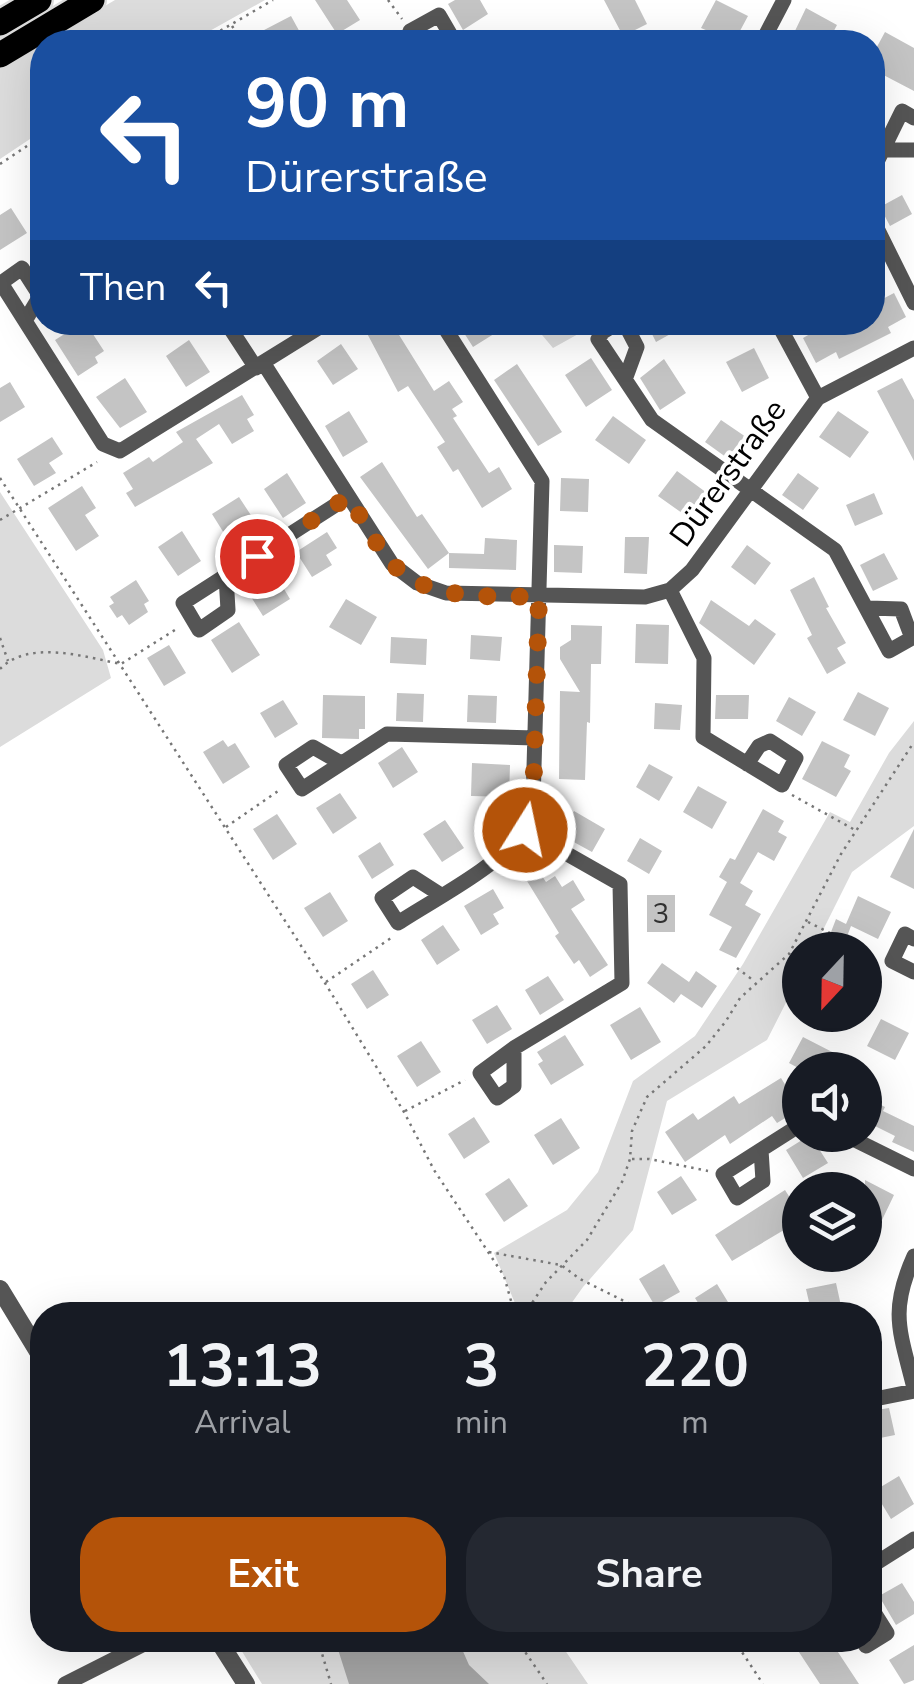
<!DOCTYPE html>
<html lang="en">
<head>
<meta charset="utf-8">
<style>
	body { margin:0; font-family:"Nunito Sans",sans-serif; background:#242831; color:#f1f3f6; height:100vh; display:flex; flex-direction:column; font-size:38px; white-space:nowrap }
	* { box-sizing:border-box; margin:0 }
	p { font-size:32px; color:#9ea1a6 }
	.icon { flex:none; width:55px; height:55px; fill:none; stroke:currentColor; stroke-width:2; stroke-linecap:round; stroke-linejoin:round }
	.map { position:relative; flex:1; overflow:hidden }
	.drawer { position:absolute; left:30px; top:1302px; width:852px; height:350px; display:flex; flex-direction:column; background:#171b24; border-radius:40px; box-shadow:0 10px 40px #0002 }
	.drawer>* { flex:none }
	.banner { position:absolute; left:30px; top:30px; width:855px; height:305px; border-radius:40px; box-shadow:0 10px 40px #0002; background:#1a4fa0; color:#fff; overflow:hidden }
	.needle { width:65px; rotate:202deg }
	.fabs { position:absolute; left:782px; top:932px; display:grid; gap:20px }
	.fabs a { display:grid; place-items:center; width:100px; height:100px; border-radius:50%; background:#171b24; box-shadow:0 10px 40px #0002; font-size:50px }
	.pin { position:absolute; display:grid; place-items:center; width:85px; height:85px; color:#fff; margin:-42px; border:5px solid #fff; border-radius:50%; box-shadow:0 2px 10px #0007 }
	.me { position:absolute; width:110px; margin:-55px; rotate:10deg; stroke-linejoin:round; filter:drop-shadow(0 0 8px #0008) }
	.turn { display:flex; align-items:center; gap:35px; height:210px; padding:0 50px; font-size:45px }
	.turn .icon { width:130px; height:130px; stroke-width:2.5 }
	.turn b { display:block; font-size:70px; line-height:85px }
	.then { display:flex; align-items:center; height:95px; padding:0 50px; background:#0003; gap:20px; font-size:38px }
	.eta { display:flex; justify-content:space-evenly; align-items:center; height:170px; text-align:center }
	.eta b { font-size:60px; font-weight:700; line-height:70px }
	.action { display:flex; gap:20px; margin-top:auto; padding:20px 50px }
	.action a { flex:1; height:115px; border-radius:40px; background:#b45309; color:#fff; font-size:40px; font-weight:700; line-height:115px; text-align:center }
	.action a+a { background:#242831; color:#f1f3f6 }
	.map>svg:first-child { display:block }
</style>
</head>
<body>
<div class="map">
<svg width="914" height="1684" viewBox="0 0 914 1684">
	<rect width="100%" height="100%" fill="#fff"/>
	<!-- green -->
	<path fill="#dcdcdc" d="M115,0H265L190,42H44Z
		M42,43V131L0,159V69Z
		M532,323H598L553,348Z
		M0,492L103,650L111,678L0,747Z
		M914,721V826L852,872L813,950H800V975L767,1040L667,1101L633,1230L583,1287L563,1315H520L494,1253L567,1210L598,1172L633,1081L695,1036L743,964L830,812L850,822L889,753Z
		M235,1640H558L588,1684H262Z"/>
	<!-- water -->
	<path fill="#a3a3a3" d="M335,1640H458L469,1665L489,1684H349Z"/>
	<!-- building -->
	<path fill="#c4c4c4" d="M315,0H347L360,20L337,34Z
		M455,0H480L488,14L463,30L448,4Z
		M604,0H635L647,24L623,36Z
		M716,0L748,16L734,42L701,28Z
		M806,8L837,25L828,42H812L794,33Z
		M291,16L302,36L289,42H241Z
		M885,32L914,48V91L872,69V56Z
		M902,195L912,214L890,226L880,207Z
		M11,208L27,233L0,250V215Z
		M894,293L906,317L888,327L891,333L839,359L836,352L816,363L803,338L822,327L826,334L847,322H872V310L878,308L875,303Z
		M361,322H391L434,391L449,381L463,402L452,409L457,416L453,418L489,473L499,467L512,489L482,508L458,469L453,472L437,447L445,442L408,386L398,392Z
		M457,322H491L497,332L473,347Z
		M646,322H692L656,342Z
		M74,328L79,335L89,328L104,351L95,357L98,363L78,376L55,340Z
		M189,340L210,372L186,387L166,356Z
		M341,344L358,369L333,385L317,361Z
		M754,348L769,378L742,392L726,362Z
		M591,358L612,390L586,407L565,375Z
		M664,359L686,393L660,410L640,378Z
		M517,364L562,432L538,446L494,380Z
		M125,378L147,412L120,428L96,397Z
		M902,378L914,400V461L877,391Z
		M10,382L25,407L0,422V388Z
		M242,395L254,415L247,419L254,431L232,444L219,424L196,439L213,463L135,507L126,493L133,489L123,473L149,457L153,462L183,442L176,432Z
		M349,411L368,442L343,457L325,426Z
		M838,411L869,432L850,458L819,437Z
		M613,416L646,440L629,464L595,440Z
		M721,420L746,437L730,460L705,442Z
		M52,437L63,454L49,463L56,473L34,486L17,459Z
		M382,462L417,517L422,514L449,553L428,569L360,477Z
		M677,471L707,493L689,518L658,496Z
		M287,473L306,503L283,518L264,489Z
		M798,473L819,488L803,510L782,495Z
		M561,478L589,479L588,512L560,511Z
		M82,486L96,508L85,515L99,536L76,551L48,508Z
		M874,493L883,514L855,526L846,505Z
		M239,497L260,529L232,546L212,514Z
		M182,531L201,561L178,576L158,547Z
		M327,532L337,548L326,555L332,565L312,577L296,552Z
		M625,537H649L647,574L624,573Z
		M485,538L517,540L516,570L449,568V553L484,554Z
		M554,545L583,546L582,573L554,572Z
		M747,545L771,563L755,585L731,567Z
		M884,553L898,579L873,591L860,565Z
		M269,564L290,599L263,616L241,581Z
		M814,577L829,607L826,608L846,643L837,648L846,663L827,674L807,638L812,635L790,590Z
		M136,580L149,601L144,604L148,612L129,625L122,615L117,618L109,606L114,603L110,597Z
		M346,599L377,617L361,645L329,627Z
		M711,600L749,626L755,619L776,634L754,665L699,623Z
		M239,622L260,655L232,673L211,640Z
		M636,624L669,625L668,664L635,663Z
		M571,625L602,626L601,664H591L590,723L587,722L585,780L559,779L560,691L580,692L560,659V647L571,640Z
		M471,635L502,637L500,661L470,659Z
		M391,637L427,639L426,665L390,663Z
		M169,645L186,673L164,686L147,658Z
		M858,692L889,708L875,736L843,720Z
		M397,693L424,694L423,722L396,721Z
		M323,695L365,696V729H359V739L322,738Z
		M468,695L497,696L496,723L467,722Z
		M716,695H749L748,719H715Z
		M789,697L816,712L802,736L776,721Z
		M283,700L298,724L275,738L260,713Z
		M655,703L682,705L680,730L654,729Z
		M223,740L228,747L235,743L250,767L223,784L203,752Z
		M822,741L850,755L844,767L851,771L836,797L802,779Z
		M402,747L418,772L393,788L378,763Z
		M472,763L510,765L509,797L471,796Z
		M649,764L673,777L659,801L636,787Z
		M698,786L727,802L712,829L683,812Z
		M340,793L357,818L333,834L316,808Z
		M763,809L784,821L778,832L787,837L774,861L758,852L740,883L753,891L745,905L761,914L736,958L719,950L732,927L709,915L727,882L719,877L730,858L735,860Z
		M574,811L605,829L592,852L561,835Z
		M277,814L297,844L273,860L253,829Z
		M445,820L464,848L442,862L423,834Z
		M914,829V889L890,877Z
		M640,838L662,851L649,874L627,861Z
		M380,842L394,865L372,879L358,856Z
		M540,873L546,882L555,876L562,887L573,880L585,900L571,909L608,965L590,977L579,960L574,964L555,936L559,933L527,881Z
		M493,889L504,908L493,914L499,924L481,935L464,906Z
		M330,892L348,921L323,937L304,908Z
		M647,895H675V932H647Z
		M858,896L891,912L878,939L851,926L846,939L831,932L836,919L846,924Z
		M443,925L460,950L437,965L421,940Z
		M662,963L689,982L696,971L717,986L702,1008L681,994L674,1003L647,983Z
		M373,970L389,995L367,1009L351,984Z
		M548,976L564,1000L540,1015L525,990Z
		M497,1005L512,1029L487,1044L472,1020Z
		M640,1007L661,1042L631,1060L610,1025Z
		M881,1019L909,1033L895,1060L867,1046Z
		M565,1035L584,1065L551,1085L538,1064L543,1061L537,1052Z
		M803,1037L838,1055L830,1070H802L789,1063Z
		M421,1041L441,1072L417,1087L397,1056Z
		M781,1078L800,1109L777,1123L772,1116L730,1144L725,1135L685,1162L665,1132L693,1113L698,1120L734,1096L739,1104Z
		M865,1097L885,1107L883,1111L914,1126V1152L892,1142L895,1136L865,1121Z
		M474,1117L490,1142L464,1159L448,1134Z
		M561,1118L580,1148L553,1165L534,1135Z
		M810,1135L828,1163L803,1178L786,1150Z
		M681,1176L697,1200L672,1215L657,1192Z
		M509,1178L528,1206L504,1222L485,1194Z
		M865,1180L894,1195L882,1220L865,1211Z
		M785,1190L799,1212L785,1220L789,1227L732,1261L715,1235Z
		M664,1264L680,1292L655,1306L639,1279Z
		M836,1283L843,1315H812L806,1289Z
		M717,1284L731,1307L718,1315H706L695,1298Z
		M889,1408L895,1435L870,1440V1411Z
		M899,1476L914,1504L891,1519L874,1491Z
		M902,1583L914,1602V1614L896,1625L879,1596Z
		M791,1640H830L859,1684H820Z
		M914,1645V1680L904,1684L889,1660Z"/>
	<g fill="none" stroke-linecap="round" stroke-linejoin="round">
		<!-- trunk casing -->
		<g stroke="#dbdbdb" stroke-width="30">
			<path id="trunk" d="M0,23L39,0
				M0,55L92,0"/>
		</g>
		<!-- path -->
		<path stroke="#777" stroke-width="2.5" stroke-dasharray="2.5 5" stroke-linecap="butt" d="M388,0L402,19
			M232,26L243,42
			M201,42L273,0
			M0,164L42,136
			M0,478L325,983L404,1112L434,1170L504,1276L515,1315
			M0,520L97,462
			M0,638L8,661
			M0,669C29,639 85,657 121,664L178,628
			M792,795L855,830
			M226,827L281,789
			M808,922L864,950
			M737,968L754,981
			M326,982L394,936
			M405,1111L465,1080
			M632,1159H649L708,1171
			M489,1252L561,1265L580,1279L652,1315
			M524,1315L546,1282L587,1240L622,1182L630,1159L632,1131L647,1097L706,1046L726,1021L740,998L789,954L841,854L914,742
			M318,1640L331,1684
			M517,1640L547,1684
			M734,1640L763,1684"/>
		<!-- minor -->
		<path stroke="#555" stroke-width="15" d="M418,42L410,31L439,15L453,39L451,42
			M762,42L784,0
			M884,150H914
			M872,172L902,111L914,118
			M872,218L914,303
			M25,321L40,296L22,268L1,283L103,444L120,451L328,322
			M226,322L256,368
			M441,322L542,481L533,803C530,813 528,825 522,833C499,866 433,900 398,923L382,898L413,877L441,895
			M619,322L603,332L598,339L652,420L835,550L889,651L912,638L901,609L869,608
			M624,322L637,347L626,377
			M777,322L818,398L914,348
			M264,364L392,564L417,583L446,593L645,597L670,590L692,570L818,398
			M226,576L228,610L199,630L183,603L348,497
			M670,590L704,658L703,737L782,785L796,758L770,741L759,746L747,764
			M341,763L313,747L286,765L302,789L387,734L535,738
			M914,939L905,934L892,961L914,972
			M514,1048V1086L497,1098L480,1073L514,1048L622,983L620,884L525,830
			M845,1135L914,1169
			M761,1150L763,1181L737,1198L723,1174L800,1125
			M914,1256C889,1312 900,1331 914,1388
			M673,1315L685,1310L689,1315
			M870,1400L914,1391
			M870,1567L914,1539
			M862,1640L866,1646L887,1633L870,1606
			M65,1684L152,1640"/>
		<!-- tertiary -->
		<path stroke="#555" stroke-width="18" d="M0,1289L42,1358
			M218,1640L246,1684"/>
		<!-- trunk -->
		<use href="#trunk" stroke="#000" stroke-width="25"/>
	</g>
	<g fill="none" stroke-linecap="round" stroke-linejoin="round">
		<!-- route -->
		<path stroke="#b45309" stroke-width="18" stroke-dasharray="0 32.4" d="M257,556L348,497C362,518 375,544 391,562C427,603 491,595 539,597L533,803L525,830"/>
	</g>
	<g text-anchor="middle" dominant-baseline="central" stroke-width="8" stroke-linejoin="round" paint-order="stroke">
		<!-- number labels -->
		<g font-size="28" fill="#313131">
			<text x="661" y="914">3</text>
		</g>
		<!-- street labels -->
		<g font-size="32" fill="#000" stroke="#fff">
			<text transform="translate(728 473) rotate(-54)">Dürerstraße</text>
		</g>
	</g>
</svg>
<div class="fabs">
<a><svg class="needle" viewBox="-14 -14 28 28"><path d="M0-13l5 13h-10z" fill="#e53935"/><path d="M0 13l5-13h-10z" fill="#9ea1a6"/></svg></a>
<a><svg class="icon" aria-label="sound" viewBox="0 0 24 24"><path d="M4 9h4l5-4v14l-5-4H4zM17 9q2 3 0 6"/></svg></a>
<a><svg class="icon" aria-label="layers" viewBox="0 0 24 24"><path d="M12 4l9 5-9 5-9-5zM3 14l9 5 9-5"/></svg></a>
</div>
<div class="pin" style="left:257px;top:556px;background:#d93025"><svg class="icon" aria-label="arrive" viewBox="0 0 24 24"><path d="M6 21V4h12l-3 4 3 4H6"/></svg></div>
<svg class="me" style="left:525px;top:830px" viewBox="-20 -20 40 40"><circle r="17" fill="#b45309" stroke="#fff" stroke-width="3"/><path d="M0-11L8 9 0 5-8 9z" fill="#fff"/></svg>
<div class="banner">
<div class="turn"><svg class="icon" aria-label="left" viewBox="0 0 24 24"><path d="M17 20v-9H6M10 6l-5 5 5 5"/></svg><div><b>90 m</b>Dürerstraße</div></div>
<div class="then">Then<svg class="icon" aria-label="left" viewBox="0 0 24 24"><path d="M17 20v-9H6M10 6l-5 5 5 5"/></svg></div>
</div>
<section class="drawer">
<div class="eta">
<div><b>13:13</b><p>Arrival</p></div>
<div><b>3</b><p>min</p></div>
<div><b>220</b><p>m</p></div>
</div>
<div class="action"><a>Exit</a><a>Share</a></div>
</section>
</div>
</body>
</html>
